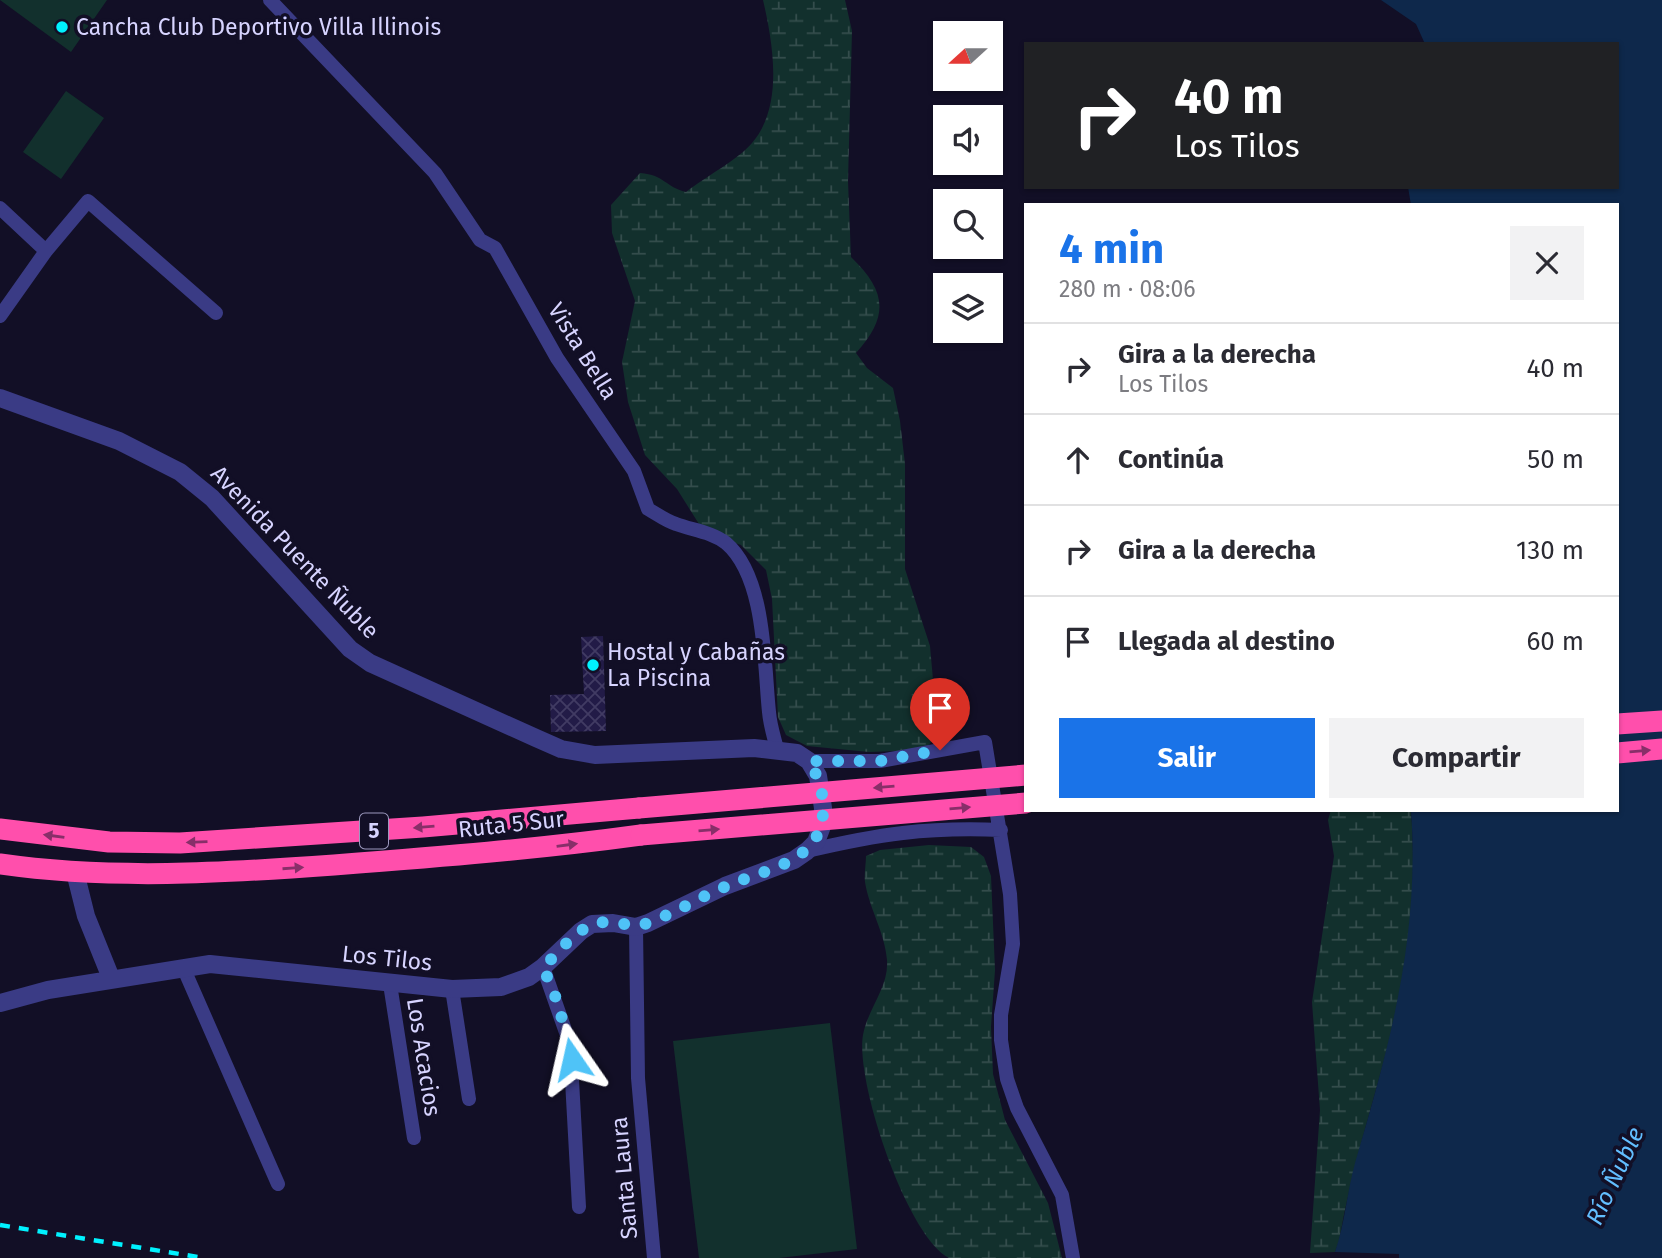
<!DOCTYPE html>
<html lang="es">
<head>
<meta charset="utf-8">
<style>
	body { margin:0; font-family:"Fira Sans",sans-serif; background:#f2f2f3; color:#2b2b33; height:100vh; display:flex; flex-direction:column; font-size:26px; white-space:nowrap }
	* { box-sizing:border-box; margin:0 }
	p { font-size:23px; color:#7c7c81 }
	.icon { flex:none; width:38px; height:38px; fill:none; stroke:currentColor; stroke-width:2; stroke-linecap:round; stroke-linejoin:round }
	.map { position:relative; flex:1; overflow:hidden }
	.side { position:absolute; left:1024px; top:203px; width:595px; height:609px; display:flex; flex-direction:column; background:#fff; border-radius:0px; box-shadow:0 2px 5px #0004 }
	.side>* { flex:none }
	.banner { position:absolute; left:1024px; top:42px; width:595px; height:147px; border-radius:0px; box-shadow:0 2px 5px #0004; background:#202124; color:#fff; overflow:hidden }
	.needle { width:46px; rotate:249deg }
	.controls { position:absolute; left:933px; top:21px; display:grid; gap:14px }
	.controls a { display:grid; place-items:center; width:70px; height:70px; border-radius:0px; background:#fff; box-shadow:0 2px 5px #0004; font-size:35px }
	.pin { position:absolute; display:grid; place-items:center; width:60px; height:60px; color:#fff; margin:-72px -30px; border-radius:50% 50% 50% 0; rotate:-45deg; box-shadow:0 0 7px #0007 }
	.pin .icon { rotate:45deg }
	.me { position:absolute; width:77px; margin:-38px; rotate:349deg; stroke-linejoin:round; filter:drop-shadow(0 0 5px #0008) }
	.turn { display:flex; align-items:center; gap:24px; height:147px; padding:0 35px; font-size:32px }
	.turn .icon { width:91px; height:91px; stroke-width:2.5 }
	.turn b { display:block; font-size:49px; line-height:60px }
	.round { display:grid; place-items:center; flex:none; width:74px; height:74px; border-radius:0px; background:#f2f2f3 }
	.summary { display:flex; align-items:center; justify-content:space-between; height:119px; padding:0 35px }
	h1 { font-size:42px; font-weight:700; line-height:52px; color:#1a73e8 }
	.cta { display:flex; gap:14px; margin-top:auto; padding:14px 35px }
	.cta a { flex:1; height:80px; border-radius:0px; background:#1a73e8; color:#fff; font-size:28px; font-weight:700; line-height:80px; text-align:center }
	.cta a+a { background:#f2f2f3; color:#2b2b33 }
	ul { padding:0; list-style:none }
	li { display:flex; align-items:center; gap:21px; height:91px; padding:0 35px; border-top:2px solid #e1e1e2 }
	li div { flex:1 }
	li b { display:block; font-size:26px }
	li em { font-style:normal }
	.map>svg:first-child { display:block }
</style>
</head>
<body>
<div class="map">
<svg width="1662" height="1258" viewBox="0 0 1662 1258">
	<defs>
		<pattern id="wetland-marsh" width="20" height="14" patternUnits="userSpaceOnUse" patternTransform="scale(1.75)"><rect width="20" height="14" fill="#12302d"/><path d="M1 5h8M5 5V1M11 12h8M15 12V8" fill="none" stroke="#344d4c"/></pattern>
		<pattern id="building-cross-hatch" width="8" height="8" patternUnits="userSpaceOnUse" patternTransform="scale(1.75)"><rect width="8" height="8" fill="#221b47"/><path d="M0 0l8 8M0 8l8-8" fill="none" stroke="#413b63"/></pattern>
	</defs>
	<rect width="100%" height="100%" fill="#120f26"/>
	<!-- wetland -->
	<path fill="url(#wetland-marsh)" d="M763,0H845L852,31L848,181L851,257C886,291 890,315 856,353L867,368L893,388L900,421L905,464V569L930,646L934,691L936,734L926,750L869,752L807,746L786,735L778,717L772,599L766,570L741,545L704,532L677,489L645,455L628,402L622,362L635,301L612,233L611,205L640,173C665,175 665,187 686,192C704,178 740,158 752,143C784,106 773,43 763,0Z
		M1331,810H1411C1416,879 1412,950 1395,1018C1377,1092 1352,1165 1339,1241L1335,1252L1310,1253L1320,1110L1312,1002L1334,856L1328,820Z
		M929,845L971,847L984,857L991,876L995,970L991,1027L993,1074L1005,1120L1048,1203L1062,1258H949C907,1237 855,1081 863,1035C868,1008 889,987 887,960C885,933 869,908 865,882C864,874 866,864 866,856L880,850Z"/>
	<!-- park -->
	<path fill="#12302d" d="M0,0H107L71,52Z
		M66,91L104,118L61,179L23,152Z
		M830,1023L857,1249L779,1258H699L673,1041Z"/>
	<!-- water -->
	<path fill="#0e284b" d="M1381,0H1662V1258H1399V1254L1335,1252C1345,1223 1347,1192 1355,1163C1390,1044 1420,936 1411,810H1617V205H1411L1408,187H1617V44H1425L1416,24Z"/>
	<!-- building -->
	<path fill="url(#building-cross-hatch)" d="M603,636L606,731L551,732L550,695L584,694L581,637Z"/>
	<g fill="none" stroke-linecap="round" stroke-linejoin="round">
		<!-- minor -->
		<path stroke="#3a3b85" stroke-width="14" d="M270,0L435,173L480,240L495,248L557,358L634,471L648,509C657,514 666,521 676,524C692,530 712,532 726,543C766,577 764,665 769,712C770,725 774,737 777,749
			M0,208L46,251
			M0,316L46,251L88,201L216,313
			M809,761H880L985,742L1010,894L1013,944L1001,1015V1040L1007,1079L1017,1108L1062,1195L1073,1258
			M807,851C879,834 926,827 1001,830
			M636,927L638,1078L654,1258
			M183,967L278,1184
			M543,967L570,1044L579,1207
			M390,984L414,1138
			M452,989L469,1099"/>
		<!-- tertiary -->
		<path stroke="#3a3b85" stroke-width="18" d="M0,398L119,441L180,472L212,498L350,649L370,663L536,738L561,749L595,755L754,748L797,753L809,761L818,776L823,808L822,826L816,842L807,851L794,860L725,886L648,923L636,927L613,923L592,924L581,931L543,967L529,977L501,987L452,989L210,964L48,990L0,1003
			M75,872L86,916L111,978"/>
		<!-- motorway -->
		<path stroke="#ff4fac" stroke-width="21" d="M1617,724L1662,721
			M1617,753L1662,749
			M0,829L109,842L180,843L423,827L639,808
			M0,864C111,880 223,873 334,865C437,857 539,849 641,835"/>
		<!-- rail -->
		<path stroke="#00f2ff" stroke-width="4.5" stroke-dasharray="10 9" stroke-linecap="butt" d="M0,1225L204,1258"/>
		<!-- motorway-bridge -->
		<path stroke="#ff4fac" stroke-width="21" d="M639,808L1026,775
			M641,835L1026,803"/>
	</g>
	<!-- one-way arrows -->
	<defs><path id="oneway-solid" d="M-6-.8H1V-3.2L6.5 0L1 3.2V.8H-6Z" transform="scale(1.75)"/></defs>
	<g fill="#882f69">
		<use href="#oneway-solid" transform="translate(1640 751) rotate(-5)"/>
		<use href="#oneway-solid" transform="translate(884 787) rotate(175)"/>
		<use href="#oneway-solid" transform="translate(960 808) rotate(-5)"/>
		<use href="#oneway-solid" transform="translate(424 827) rotate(175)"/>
		<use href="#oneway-solid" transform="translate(709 830) rotate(-5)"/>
		<use href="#oneway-solid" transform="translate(54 836) rotate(-172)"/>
		<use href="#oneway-solid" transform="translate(197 842) rotate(178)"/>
		<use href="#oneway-solid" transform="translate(567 845) rotate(-8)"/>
		<use href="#oneway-solid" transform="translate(293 868) rotate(-4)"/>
	</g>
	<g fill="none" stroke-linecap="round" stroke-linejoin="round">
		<!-- route -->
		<path stroke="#4fc3f7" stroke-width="12" stroke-dasharray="0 21.6" d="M572,1059L558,1003L543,967C561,951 579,923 605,922C621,922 632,928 648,923C675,913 700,897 727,886C765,869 820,863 823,813C824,793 819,778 809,761H880L940,750"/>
	</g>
	<!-- markers -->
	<g fill="#00f2ff" stroke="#120f26" stroke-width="2.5">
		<circle cx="62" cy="27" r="7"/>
		<circle cx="593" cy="665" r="7"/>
	</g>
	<g text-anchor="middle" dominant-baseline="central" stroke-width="7" stroke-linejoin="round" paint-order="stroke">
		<!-- shield labels -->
		<rect fill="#120f26" stroke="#9c99be" stroke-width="2" x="360" y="813.5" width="28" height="35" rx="5"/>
		<g font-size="21" font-weight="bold" fill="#d7d4ff">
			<text x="374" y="831">5</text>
		</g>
		<!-- poi labels -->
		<g font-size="23" fill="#d7d4ff" stroke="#120f26" text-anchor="start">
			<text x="76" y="27">Cancha Club Deportivo Villa Illinois</text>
			<text x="607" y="652">Hostal y Cabañas<tspan x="607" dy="26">La Piscina</tspan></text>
		</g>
		<!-- street labels -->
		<g font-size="23" fill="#d7d4ff" stroke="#120f26">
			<text transform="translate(583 351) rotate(58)">Vista Bella</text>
			<text transform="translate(295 552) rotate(46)">Avenida Puente Ñuble</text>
			<text transform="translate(511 824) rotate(-6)">Ruta 5 Sur</text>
			<text transform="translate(387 958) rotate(6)">Los Tilos</text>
			<text transform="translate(424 1057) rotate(81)">Los Acacios</text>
			<text transform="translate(624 1178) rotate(-95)">Santa Laura</text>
		</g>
		<!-- water labels -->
		<g font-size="24" font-style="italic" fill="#62beff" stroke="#120f26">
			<text transform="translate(1615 1176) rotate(-65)">Río Ñuble</text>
		</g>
	</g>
</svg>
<div class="controls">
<a><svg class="needle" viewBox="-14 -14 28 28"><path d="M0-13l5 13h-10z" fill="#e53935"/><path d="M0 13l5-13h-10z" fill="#7c7c81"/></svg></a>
<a><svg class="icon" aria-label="sound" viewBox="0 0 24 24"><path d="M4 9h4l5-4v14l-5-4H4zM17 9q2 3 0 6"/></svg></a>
<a><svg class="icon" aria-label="search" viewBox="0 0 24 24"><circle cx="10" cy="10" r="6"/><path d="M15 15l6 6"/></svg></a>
<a><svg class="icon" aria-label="layers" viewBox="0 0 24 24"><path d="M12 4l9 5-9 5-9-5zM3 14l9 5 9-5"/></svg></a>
</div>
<div class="pin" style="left:940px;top:750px;background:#d93025"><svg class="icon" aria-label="arrive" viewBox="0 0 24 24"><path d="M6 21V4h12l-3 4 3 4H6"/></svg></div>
<svg class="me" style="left:572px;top:1059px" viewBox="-20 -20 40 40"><path d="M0-17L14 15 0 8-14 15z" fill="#4fc3f7" stroke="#fff" stroke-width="4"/></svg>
<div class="banner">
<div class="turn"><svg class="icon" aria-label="right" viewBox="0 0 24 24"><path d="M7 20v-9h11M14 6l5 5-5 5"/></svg><div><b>40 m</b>Los Tilos</div></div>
</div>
<section class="side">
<div class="summary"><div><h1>4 min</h1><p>280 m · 08:06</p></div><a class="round"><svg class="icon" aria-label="close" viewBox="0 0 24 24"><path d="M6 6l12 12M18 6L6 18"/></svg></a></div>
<ul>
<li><svg class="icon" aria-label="right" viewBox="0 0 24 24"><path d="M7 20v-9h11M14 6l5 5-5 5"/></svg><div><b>Gira a la derecha</b><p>Los Tilos</p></div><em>40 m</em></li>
<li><svg class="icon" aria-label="ahead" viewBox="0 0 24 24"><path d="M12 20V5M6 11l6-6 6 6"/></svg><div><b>Continúa</b></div><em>50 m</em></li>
<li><svg class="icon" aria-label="right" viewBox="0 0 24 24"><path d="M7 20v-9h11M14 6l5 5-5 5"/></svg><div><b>Gira a la derecha</b></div><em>130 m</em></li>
<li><svg class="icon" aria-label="arrive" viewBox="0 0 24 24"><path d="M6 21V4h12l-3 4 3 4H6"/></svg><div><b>Llegada al destino</b></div><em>60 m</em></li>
</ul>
<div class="cta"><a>Salir</a><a>Compartir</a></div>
</section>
</div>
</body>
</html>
